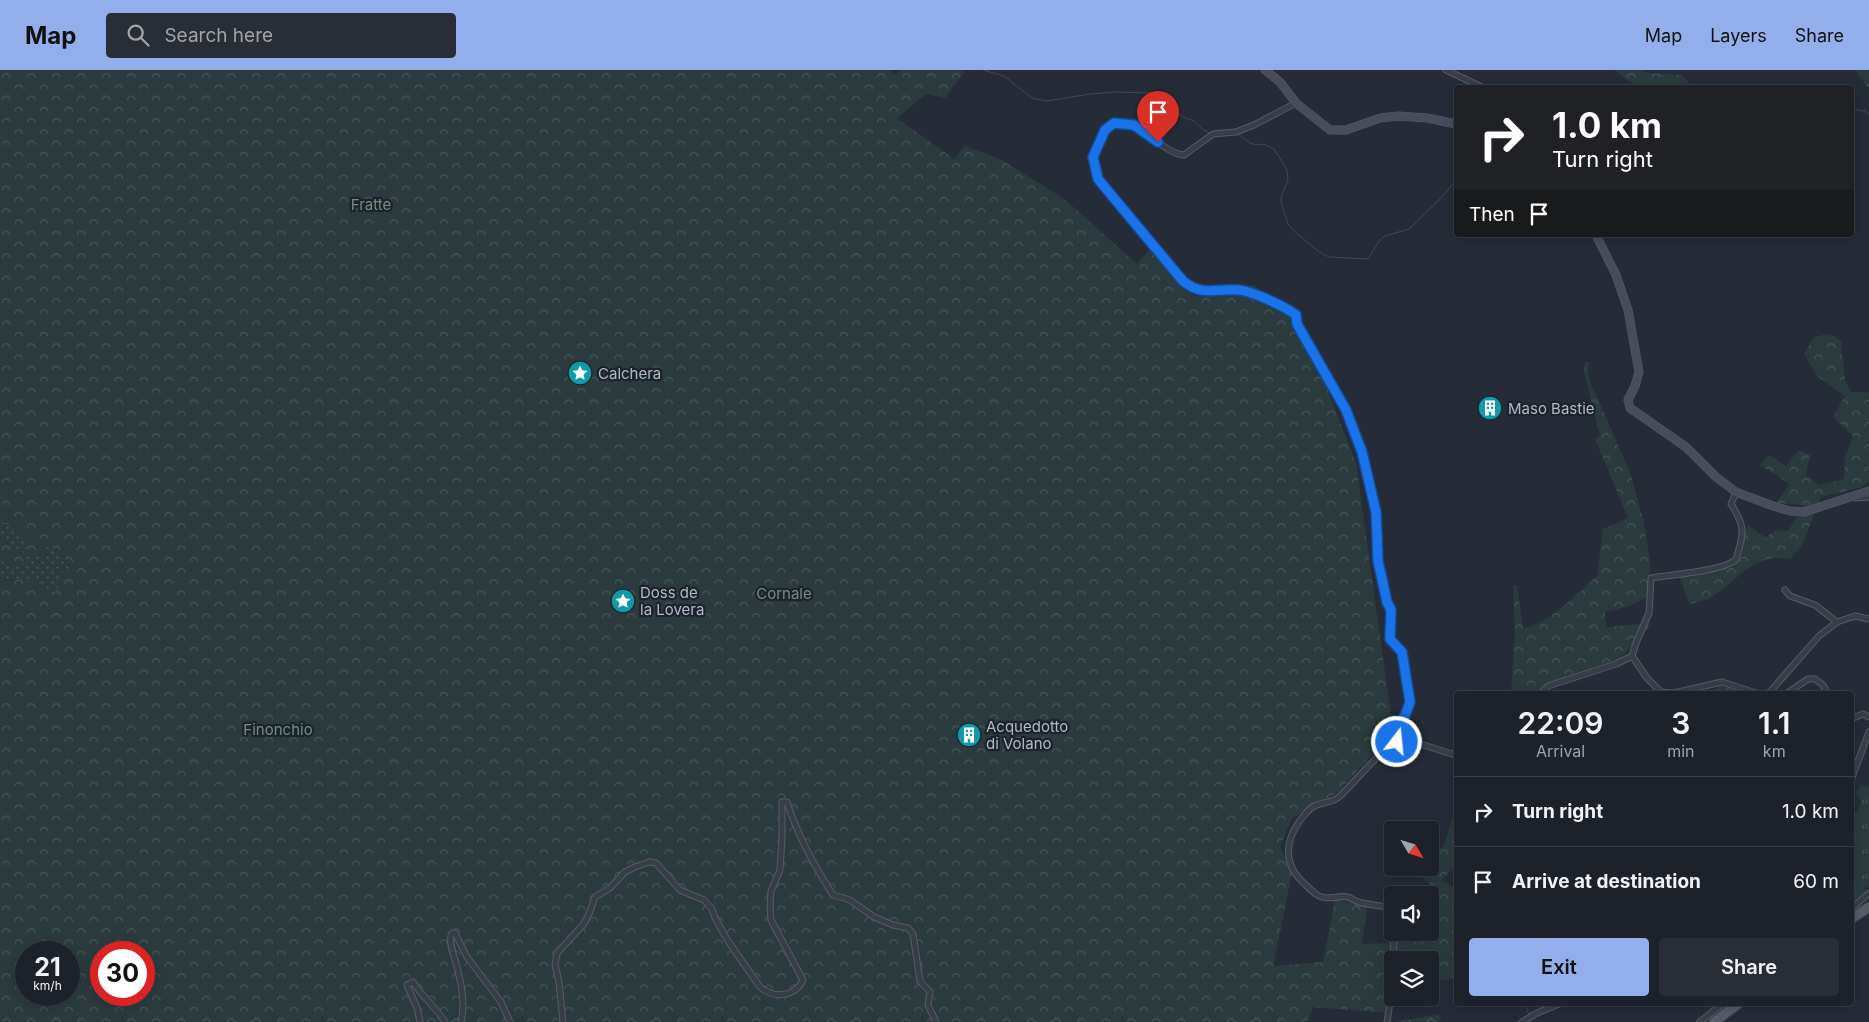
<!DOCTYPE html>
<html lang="en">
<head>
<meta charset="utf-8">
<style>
	body { margin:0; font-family:Inter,sans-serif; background:#292e36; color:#f1f3f6; height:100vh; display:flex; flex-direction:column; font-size:19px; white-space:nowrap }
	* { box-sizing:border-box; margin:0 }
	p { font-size:16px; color:#a0a3a8 }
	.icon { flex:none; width:28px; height:28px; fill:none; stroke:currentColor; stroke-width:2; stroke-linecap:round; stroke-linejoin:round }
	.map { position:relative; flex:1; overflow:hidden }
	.panel { position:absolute; left:1454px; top:621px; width:400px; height:315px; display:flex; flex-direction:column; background:#1c212a; border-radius:5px; box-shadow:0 2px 12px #0003,0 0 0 1px #3a3e47 }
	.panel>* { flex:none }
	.hud { position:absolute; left:1454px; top:15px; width:400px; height:152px; border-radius:5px; box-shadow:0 2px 12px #0003,0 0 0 1px #3a3e47; background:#202124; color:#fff; overflow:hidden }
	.needle { width:32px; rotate:128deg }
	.controls { position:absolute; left:1384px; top:751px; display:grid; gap:10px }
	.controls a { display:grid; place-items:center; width:55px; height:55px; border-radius:5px; background:#1c212a; box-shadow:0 2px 12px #0003,0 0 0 1px #3a3e47; font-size:25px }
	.speed { position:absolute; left:15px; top:871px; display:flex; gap:10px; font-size:25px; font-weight:700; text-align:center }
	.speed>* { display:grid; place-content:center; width:65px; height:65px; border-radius:50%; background:#1c212a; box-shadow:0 2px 12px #0003,0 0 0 1px #3a3e47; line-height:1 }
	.speed small { font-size:12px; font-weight:400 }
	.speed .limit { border:8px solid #d22; background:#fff; color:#111 }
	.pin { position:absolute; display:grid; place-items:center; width:42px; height:42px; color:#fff; margin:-51px -21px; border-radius:50% 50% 50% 0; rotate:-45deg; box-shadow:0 0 5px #0007 }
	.pin .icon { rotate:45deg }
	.me { position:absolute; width:55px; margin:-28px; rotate:16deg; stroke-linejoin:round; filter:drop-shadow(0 0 4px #0008) }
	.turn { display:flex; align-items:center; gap:18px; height:105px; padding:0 15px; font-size:22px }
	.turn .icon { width:65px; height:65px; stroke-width:2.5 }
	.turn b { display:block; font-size:35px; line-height:42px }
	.then { display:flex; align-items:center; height:48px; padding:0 15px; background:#0003; gap:10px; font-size:19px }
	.eta { display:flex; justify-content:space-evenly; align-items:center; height:85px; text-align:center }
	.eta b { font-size:30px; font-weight:600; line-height:35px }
	.cta { display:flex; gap:10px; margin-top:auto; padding:10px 15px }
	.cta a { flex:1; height:58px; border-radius:5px; background:#92aeeb; color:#111; font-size:20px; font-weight:600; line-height:58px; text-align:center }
	.cta a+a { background:#292e36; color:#f1f3f6 }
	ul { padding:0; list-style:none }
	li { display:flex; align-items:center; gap:15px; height:70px; padding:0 15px; border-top:1px solid #3a3e47 }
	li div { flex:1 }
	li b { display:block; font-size:19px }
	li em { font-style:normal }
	header { display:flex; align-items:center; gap:30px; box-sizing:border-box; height:70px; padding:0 25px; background:#92aeeb; color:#111 }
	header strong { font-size:24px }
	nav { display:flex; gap:28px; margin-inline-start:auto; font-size:18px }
	.search { width:350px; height:45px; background:#292e36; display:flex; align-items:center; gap:12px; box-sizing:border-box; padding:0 18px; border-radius:5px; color:#a0a3a8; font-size:19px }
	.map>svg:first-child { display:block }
</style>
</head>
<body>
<header>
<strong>Map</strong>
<div class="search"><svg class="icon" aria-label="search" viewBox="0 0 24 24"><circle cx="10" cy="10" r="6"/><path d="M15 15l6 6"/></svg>Search here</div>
<nav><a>Map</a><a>Layers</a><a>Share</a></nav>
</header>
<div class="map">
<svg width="1869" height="952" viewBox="0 0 1869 952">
	<defs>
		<pattern id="grass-dots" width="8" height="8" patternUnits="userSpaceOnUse" patternTransform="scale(1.25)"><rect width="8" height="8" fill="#2b3b3d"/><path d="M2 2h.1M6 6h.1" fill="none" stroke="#475557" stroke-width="1.8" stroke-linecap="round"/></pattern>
		<pattern id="forest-crowns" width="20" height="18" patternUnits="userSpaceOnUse" patternTransform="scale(1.25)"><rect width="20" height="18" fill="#2b3b3d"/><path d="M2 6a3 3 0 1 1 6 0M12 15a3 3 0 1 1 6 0" fill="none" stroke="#475557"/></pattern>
		<pattern id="park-tufts" width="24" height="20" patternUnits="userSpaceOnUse" patternTransform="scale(1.25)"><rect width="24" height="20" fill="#2b3b3d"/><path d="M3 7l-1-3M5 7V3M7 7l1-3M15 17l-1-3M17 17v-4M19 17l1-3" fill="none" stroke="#475557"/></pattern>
	</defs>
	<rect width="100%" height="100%" fill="#252c38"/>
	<!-- grass -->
	<path fill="url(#grass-dots)" d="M0,451L5,454H12L22,463L29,475C51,476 63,478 71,501L60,511L56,522L0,507V490L10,494L23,481L11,477L0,466Z"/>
	<!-- forest -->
	<path fill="url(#forest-crowns)" fill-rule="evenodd" d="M0,0H890L895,5L900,0H961L964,2L945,28L926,24L897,48L954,89L965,76L1000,89L1063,128L1137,194L1150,179L1195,227L1254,215L1292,245L1319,298L1356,393L1392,653L1379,677L1337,723L1292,748L1280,777L1292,803L1273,896L1323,892L1335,829L1367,837L1362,874L1395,873L1396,863L1430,862V825H1419L1432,816L1422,807L1428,798H1430V794L1446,770L1451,751L1456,744V796L1441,810L1456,819V908L1430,912L1429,890L1431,887L1395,879L1392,890V922L1389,943L1313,937L1307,952H0V507L10,511L36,508L45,518L56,522L60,511V503L71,500C67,489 59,479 47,476L45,484L36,487L28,482C29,470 20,462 12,454H5L0,451ZM26,882H69V925H26ZM101,882H144V925H101Z
		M1614,0H1644L1646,3L1682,5L1690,14L1684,18L1636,16Z
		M1856,0H1869V18L1867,17Z
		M1831,264L1841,271L1845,310L1851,322H1869V412L1859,418L1821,427L1802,475L1790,489C1752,482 1737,513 1708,529C1703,531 1695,533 1689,534L1680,507L1734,497L1748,455L1766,468L1775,460L1788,461L1805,435L1776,433L1790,414L1760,395L1769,385L1786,396L1799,380L1810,385L1806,405L1819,415L1844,409L1845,387L1853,366L1833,347L1845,326L1818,307L1804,284L1814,267Z
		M1585,292H1589L1588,302L1590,313L1599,331L1631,405L1643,450L1650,491L1649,526L1630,536L1605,542L1606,557L1653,553L1619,589L1545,615L1537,624H1511L1515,563L1513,515H1517L1523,559C1552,551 1575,526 1597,506L1603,459L1628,448L1595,369L1600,365L1584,302Z
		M0,466L11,477L23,481L25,491L21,495L10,494L0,490Z
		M1439,944L1441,951L1439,952H1395Z"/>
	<!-- park -->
	<path fill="url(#park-tufts)" d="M1721,615L1744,624H1709Z
		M1862,715L1869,718V814L1860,827L1851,833V740L1856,743L1861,732L1856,721Z"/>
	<!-- garden -->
	<path fill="#2b3b3d" d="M1856,784L1862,786L1864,792L1856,807L1852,809L1851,786Z"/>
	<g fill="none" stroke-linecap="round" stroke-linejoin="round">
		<!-- stream -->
		<path stroke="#3c495f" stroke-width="1" d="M983,0L1004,6L1032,28L1047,31L1090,24L1116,22L1155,23L1183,47L1194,51L1203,60L1211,63
			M1851,39L1865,41L1869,45
			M1238,64L1250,73L1256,75L1264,74L1274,79L1287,100L1288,110L1281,127V132L1288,154L1294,161L1319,182L1329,187L1368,189L1380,170L1385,166L1409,159L1441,128L1456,110
			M1525,934L1529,945"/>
		<!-- street casing -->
		<g stroke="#565c66" stroke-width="7">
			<path id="street" d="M1446,0L1484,18
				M1296,33L1254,55L1236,62L1213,64L1184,85C1167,84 1149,62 1134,56C1128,53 1120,54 1114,53C1106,60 1090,82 1093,93C1095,99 1097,103 1098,109L1183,211C1203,228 1215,218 1239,220C1252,221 1286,237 1296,245L1297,253L1346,340L1362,382L1376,442L1378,491L1387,532L1391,540L1390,569L1402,582L1410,632L1397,667V672
				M1855,428L1869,427
				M1785,520L1790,526L1815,535L1837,552
				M1632,586L1636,573L1649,543L1651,508C1668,505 1726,501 1736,489C1744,464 1746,457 1731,434L1736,422
				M1540,624L1548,616L1616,594L1632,586L1647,608L1661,622L1674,623L1722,612L1759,624
				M1768,624L1819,566L1837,552L1855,546L1869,549
				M1786,624L1808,609H1815L1823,615L1828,624
				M1851,649L1863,644L1869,647
				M1851,710L1869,662
				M1392,838C1383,836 1372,835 1362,833C1357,832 1353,829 1348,827C1339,825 1331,830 1322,827C1316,826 1311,820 1307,816C1280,794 1285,767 1306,743C1316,730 1330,735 1339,727C1356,712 1385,671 1408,670L1452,684L1456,682
				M1851,839L1869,823
				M1851,843L1862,840
				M1392,860L1395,890
				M420,952L417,938L407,915L413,912C422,927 436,937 445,952
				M461,952C465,938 462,915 458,901C456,890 447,872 452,863H455L467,887L501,932L510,952
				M563,952L559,912L555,895L557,883L583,855L589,844L595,827L610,818L625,802L635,797L649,792L656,793L680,820L704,830L712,839L715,848L728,871L760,917C774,929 795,927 803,910L771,850L770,835L771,821L780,800L782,767V732H787C797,764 815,797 833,825L850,830L874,847L893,855L908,858L913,864L920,911L930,922L928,935L936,952
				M1387,952L1392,920
				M1522,952L1537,943L1559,934
				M1700,952L1722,934"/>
		</g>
		<!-- secondary casing -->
		<g stroke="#565c66" stroke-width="9">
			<path id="secondary" d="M1265,0L1280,12L1296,33L1330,60H1346L1380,48L1398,46L1427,48L1456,54
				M1596,165L1616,205L1628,240L1639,302L1635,316L1628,330L1630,338L1686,377L1716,407L1736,422L1773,436L1790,441L1804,442L1869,421"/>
		</g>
		<!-- primary casing -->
		<g stroke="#414751" stroke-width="11">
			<path id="primary" d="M1851,849L1869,837
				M1714,952L1738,934"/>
		</g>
		<!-- street -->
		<use href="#street" stroke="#383e48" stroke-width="5"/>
		<!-- secondary -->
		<use href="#secondary" stroke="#474d5b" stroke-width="8"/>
		<!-- primary -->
		<use href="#primary" stroke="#565d68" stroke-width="9"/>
	</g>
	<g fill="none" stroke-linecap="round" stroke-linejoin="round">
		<!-- route casing -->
		<g stroke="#114b97" stroke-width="12">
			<path id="route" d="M1158,72L1134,55L1114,53L1105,60L1093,87L1098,109L1183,211C1202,227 1216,218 1239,220C1252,221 1286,237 1296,245L1297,254L1346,340L1362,382L1376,442L1378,491L1387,532L1391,540L1390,569L1402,582L1410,632L1397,667V672"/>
		</g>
		<!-- route -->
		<use href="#route" stroke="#1a73e8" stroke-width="9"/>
	</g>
	<!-- icons -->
	<defs>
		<g id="sight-disc" transform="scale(1.25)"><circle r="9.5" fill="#0f9aa8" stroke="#1d232d"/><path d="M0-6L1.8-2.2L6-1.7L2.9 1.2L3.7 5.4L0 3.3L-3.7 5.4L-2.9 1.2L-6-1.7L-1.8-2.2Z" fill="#fff"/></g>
		<g id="building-disc" transform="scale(1.25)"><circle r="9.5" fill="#0f9aa8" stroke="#1d232d"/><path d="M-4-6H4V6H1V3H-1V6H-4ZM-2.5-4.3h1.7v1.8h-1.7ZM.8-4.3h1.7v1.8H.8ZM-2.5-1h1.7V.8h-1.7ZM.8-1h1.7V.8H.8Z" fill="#fff"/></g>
	</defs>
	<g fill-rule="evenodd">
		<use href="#sight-disc" x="580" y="303"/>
		<use href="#building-disc" x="1490" y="338"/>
		<use href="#sight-disc" x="623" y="531"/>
		<use href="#building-disc" x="969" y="665"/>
	</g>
	<g text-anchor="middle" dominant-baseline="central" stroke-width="4.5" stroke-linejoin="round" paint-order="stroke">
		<!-- park labels -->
		<g font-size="15" fill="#6d9278" stroke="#1d232d">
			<text x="371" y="134">Fratte</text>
			<text x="784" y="523">Cornale</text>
			<text x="278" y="659">Finonchio</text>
		</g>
		<!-- poi labels -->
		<g font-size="15" fill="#b3b9c4" stroke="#1d232d" text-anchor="start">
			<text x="598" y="303">Calchera</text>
			<text x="1508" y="338">Maso Bastie</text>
			<text x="640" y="522">Doss de<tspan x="640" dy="17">la Lovera</tspan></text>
			<text x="986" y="656">Acquedotto<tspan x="986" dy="17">di Volano</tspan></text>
		</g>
	</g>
</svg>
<div class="controls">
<a><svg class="needle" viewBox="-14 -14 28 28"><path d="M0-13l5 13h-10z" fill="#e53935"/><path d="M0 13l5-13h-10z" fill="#a0a3a8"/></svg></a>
<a><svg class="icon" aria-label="sound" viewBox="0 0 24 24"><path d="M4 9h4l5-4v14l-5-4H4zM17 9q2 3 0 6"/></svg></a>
<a><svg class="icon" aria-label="layers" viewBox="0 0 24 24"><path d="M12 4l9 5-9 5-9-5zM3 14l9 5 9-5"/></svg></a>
</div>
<div class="speed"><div>21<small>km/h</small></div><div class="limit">30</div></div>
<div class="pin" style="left:1158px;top:72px;background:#d93025"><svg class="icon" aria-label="arrive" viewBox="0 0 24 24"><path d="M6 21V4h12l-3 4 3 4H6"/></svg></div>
<svg class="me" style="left:1397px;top:672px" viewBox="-20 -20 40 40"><circle r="17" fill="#1a73e8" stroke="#fff" stroke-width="3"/><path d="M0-11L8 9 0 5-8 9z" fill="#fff"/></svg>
<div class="hud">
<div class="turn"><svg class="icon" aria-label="right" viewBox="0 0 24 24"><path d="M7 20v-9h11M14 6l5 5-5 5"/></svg><div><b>1.0 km</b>Turn right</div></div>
<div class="then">Then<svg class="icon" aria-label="arrive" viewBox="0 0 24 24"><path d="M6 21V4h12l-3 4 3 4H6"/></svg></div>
</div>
<section class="panel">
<div class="eta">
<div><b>22:09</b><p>Arrival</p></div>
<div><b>3</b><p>min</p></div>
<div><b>1.1</b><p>km</p></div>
</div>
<ul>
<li><svg class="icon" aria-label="right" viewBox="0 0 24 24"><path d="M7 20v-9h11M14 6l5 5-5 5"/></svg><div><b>Turn right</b></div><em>1.0 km</em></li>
<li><svg class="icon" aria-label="arrive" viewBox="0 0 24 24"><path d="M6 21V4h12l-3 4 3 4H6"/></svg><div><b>Arrive at destination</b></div><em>60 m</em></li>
</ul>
<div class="cta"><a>Exit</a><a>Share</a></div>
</section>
</div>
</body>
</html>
